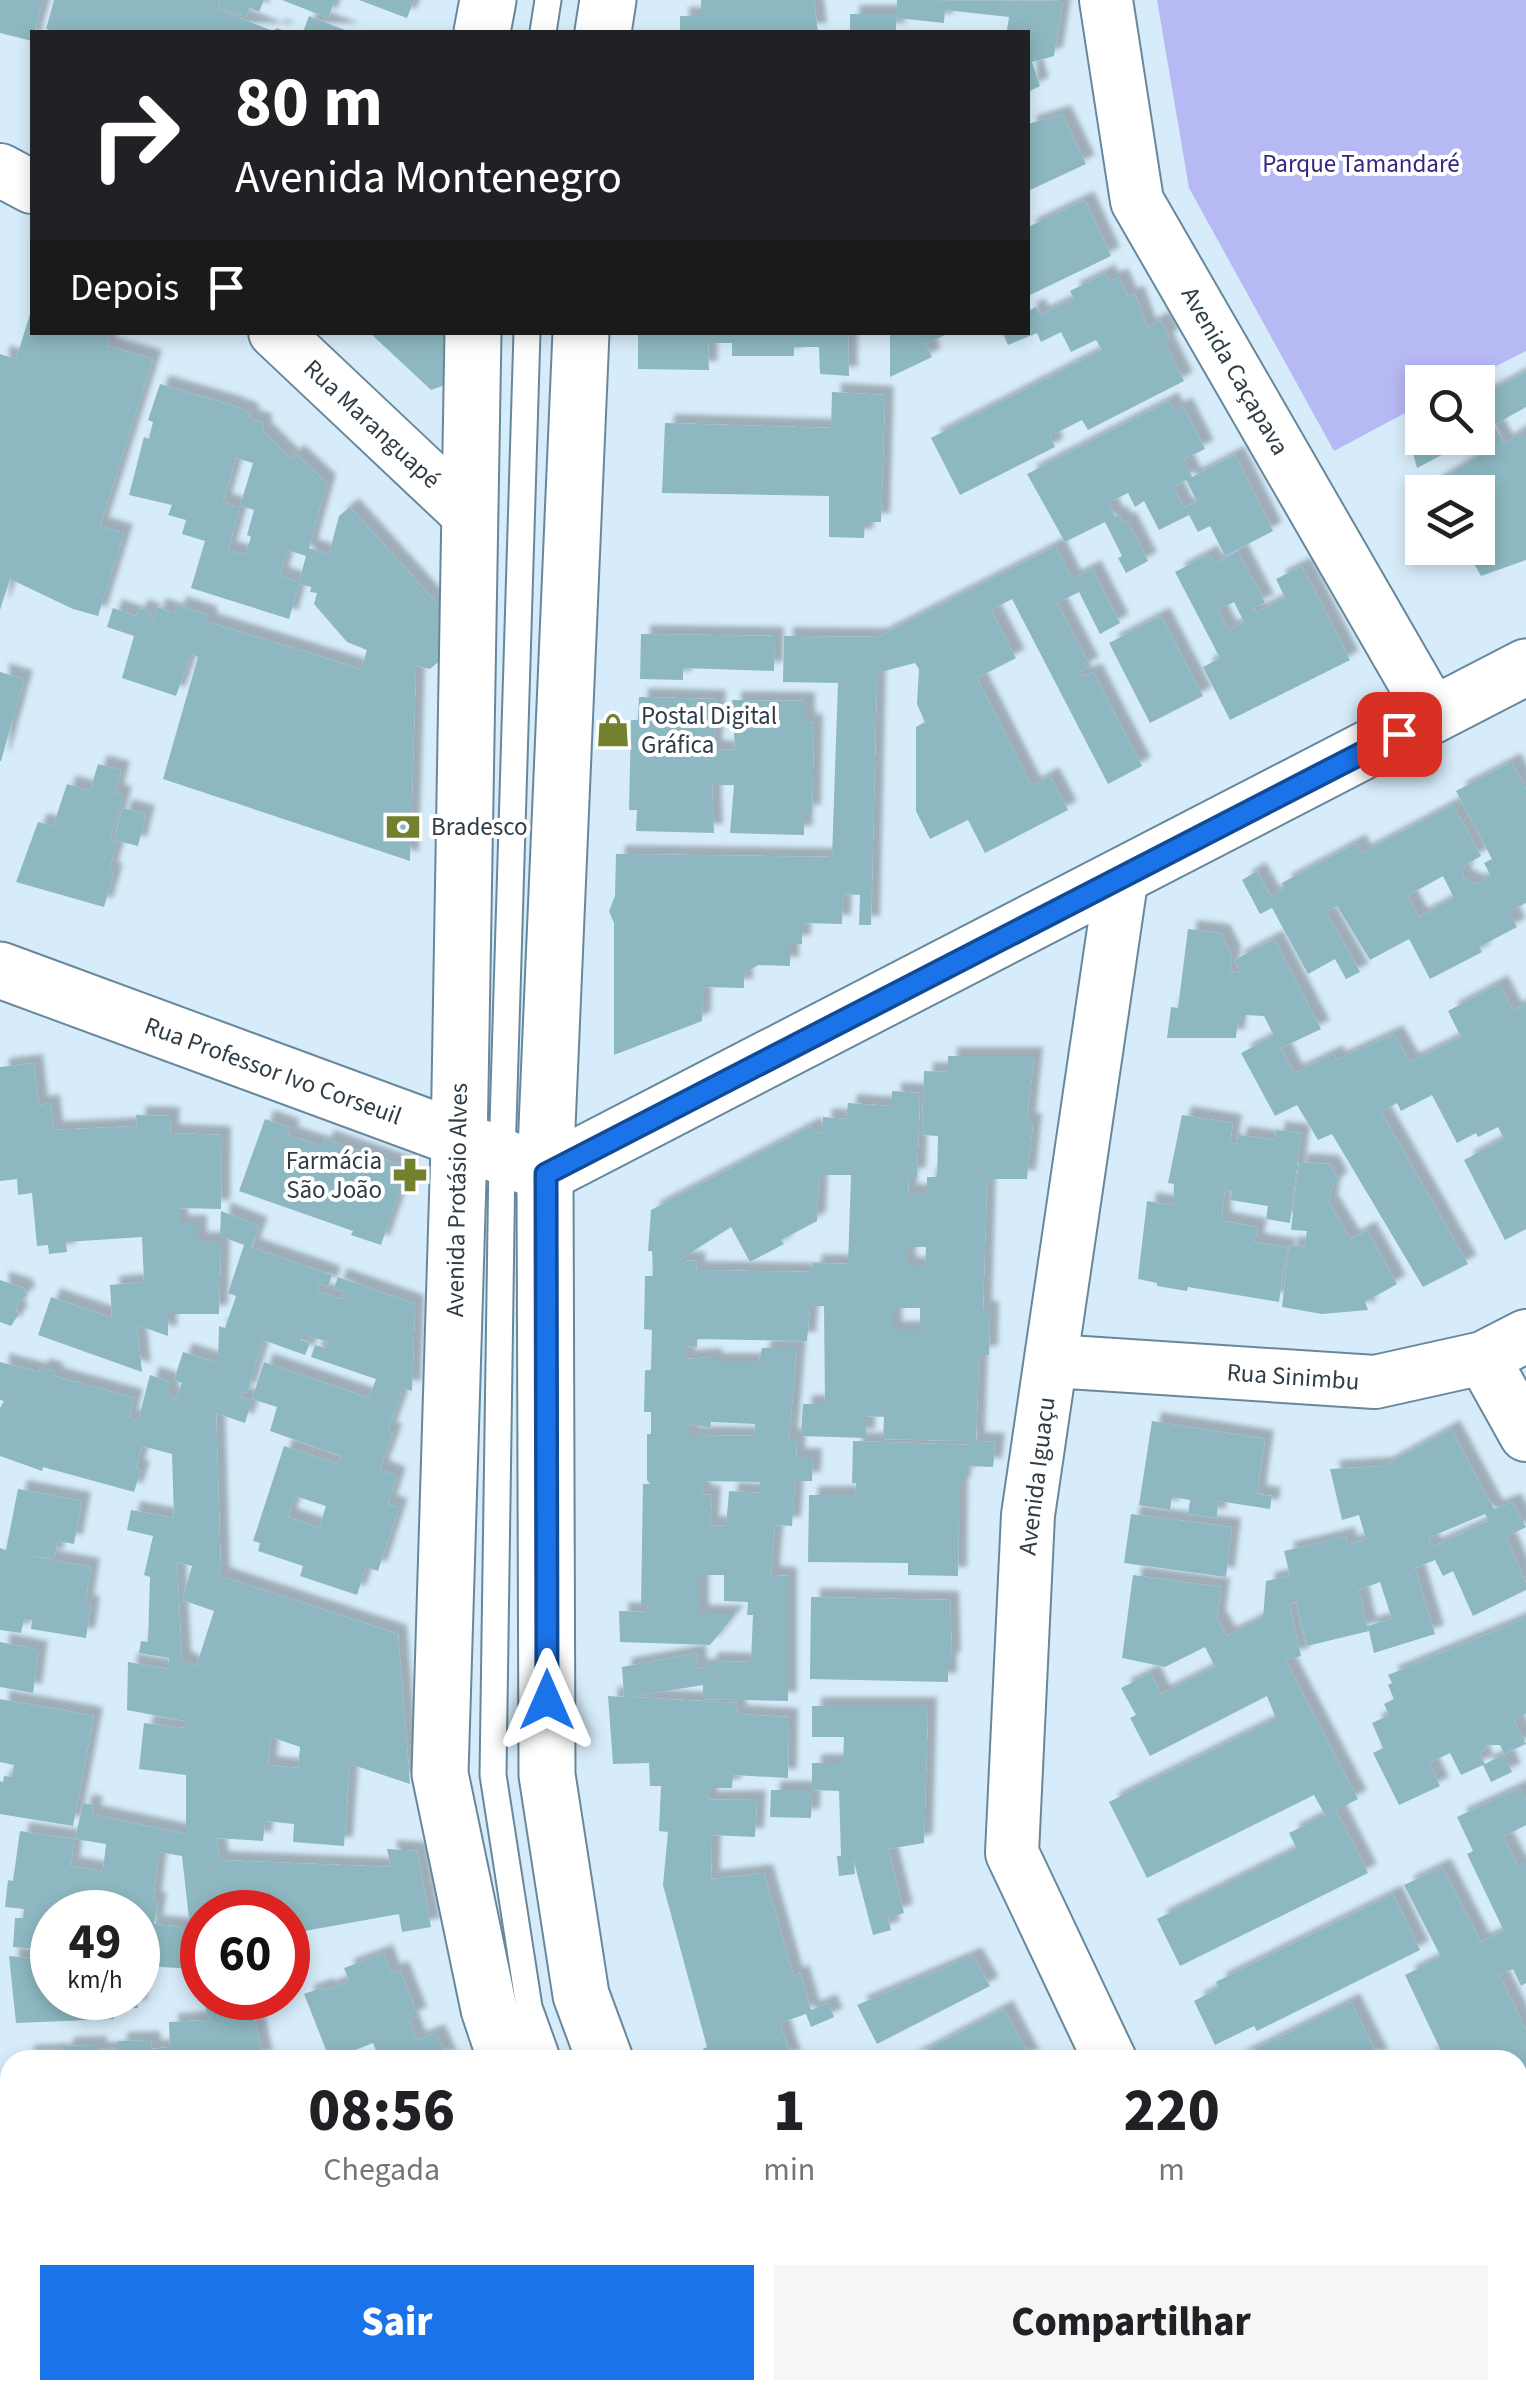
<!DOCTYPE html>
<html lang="pt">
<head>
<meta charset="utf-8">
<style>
	body { margin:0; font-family:"Source Sans 3",sans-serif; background:#f6f6f6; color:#202124; height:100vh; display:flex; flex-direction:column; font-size:38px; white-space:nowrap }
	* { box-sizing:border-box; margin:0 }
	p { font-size:32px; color:#757577 }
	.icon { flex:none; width:55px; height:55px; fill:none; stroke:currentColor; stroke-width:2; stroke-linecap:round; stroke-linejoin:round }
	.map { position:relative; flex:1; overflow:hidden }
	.details { position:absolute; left:0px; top:2050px; width:1528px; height:350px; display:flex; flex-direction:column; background:#fff; border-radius:30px 30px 0 0; box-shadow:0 5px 15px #0003 }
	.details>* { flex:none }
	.banner { position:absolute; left:30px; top:30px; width:1000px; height:305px; border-radius:0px; box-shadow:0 5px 15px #0003; background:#202124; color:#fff; overflow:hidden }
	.fabs { position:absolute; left:1405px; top:365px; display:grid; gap:20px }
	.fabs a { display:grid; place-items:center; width:90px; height:90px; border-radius:0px; background:#fff; box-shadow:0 5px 15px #0003; font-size:50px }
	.speed { position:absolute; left:30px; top:1890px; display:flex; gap:20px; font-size:50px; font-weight:700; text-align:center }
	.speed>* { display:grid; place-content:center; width:130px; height:130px; border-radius:50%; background:#fff; box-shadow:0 5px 15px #0003; line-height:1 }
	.speed small { font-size:25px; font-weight:400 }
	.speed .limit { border:15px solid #d22; background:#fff; color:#111 }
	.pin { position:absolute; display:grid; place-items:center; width:85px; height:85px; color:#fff; margin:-42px; border-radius:20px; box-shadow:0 5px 15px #0006 }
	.me { position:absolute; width:110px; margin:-55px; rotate:0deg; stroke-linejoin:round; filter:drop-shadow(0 0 8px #0008) }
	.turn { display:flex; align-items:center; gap:35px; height:210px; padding:0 40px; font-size:45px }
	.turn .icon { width:130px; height:130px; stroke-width:2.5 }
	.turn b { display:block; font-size:70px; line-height:85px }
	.then { display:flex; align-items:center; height:95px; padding:0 40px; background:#0003; gap:20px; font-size:38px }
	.eta { display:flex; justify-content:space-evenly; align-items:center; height:170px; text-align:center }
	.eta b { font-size:60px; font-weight:800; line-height:70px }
	.cta { display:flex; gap:20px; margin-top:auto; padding:20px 40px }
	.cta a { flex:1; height:115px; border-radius:0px; background:#1a73e8; color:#fff; font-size:40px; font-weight:800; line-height:115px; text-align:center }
	.cta a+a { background:#f6f6f6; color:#202124 }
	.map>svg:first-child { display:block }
</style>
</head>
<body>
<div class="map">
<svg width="1526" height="2400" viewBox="0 0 1526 2400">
	<defs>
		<filter id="shadow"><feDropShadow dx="9" dy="-9" stdDeviation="2.5" flood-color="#0004"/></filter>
	</defs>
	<rect width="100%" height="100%" fill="#d7ecfa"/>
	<!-- green -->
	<path fill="#b7b9f5" d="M1157,0H1526V351L1465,382H1422V404L1334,451L1189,188Z"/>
	<!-- building -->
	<path fill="#8db8c1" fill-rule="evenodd" filter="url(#shadow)" d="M0,0H43L32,41L0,33Z
		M54,0H219L218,9L273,31L277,28L287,32H59L46,29Z
		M221,0H264L259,12L250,8L246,17L218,7Z
		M282,0H335L328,18Z
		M359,0H414L407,18Z
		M701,0H814L818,32H680V16H701Z
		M897,0L1063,1L1054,56L1032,62L1040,86L1028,92V32L1007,30L1009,17L945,10L944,23L896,18V32H850V14H896Z
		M309,16L350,32H303Z
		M1062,114L1086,164L1028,191V124Z
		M1085,200L1111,256L1028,296V227Z
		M1106,273L1110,281L1119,277L1128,297L1135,294L1147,327L1161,320L1170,338L1164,341L1184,381L1088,430L1082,420L1050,436L1055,447L960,495L931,438L1102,350L1096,340L1071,352L1061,332L1041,342L1037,333L1008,345L1002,332H1028V311L1036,307L1040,315L1074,299L1070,291Z
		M32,308V332H111L107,346L153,359L100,526L124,533L98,616L73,609L10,579L0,610V354L16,359Z
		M369,332H447L445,385L431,390Z
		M638,332H848L849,376L820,374L819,347H794V356H732V343H708L709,370L638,369Z
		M890,332H951L926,344L932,357L890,377Z
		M1526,372V407L1494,425L1504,443L1521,432L1522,437L1526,435V560L1481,576L1465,548H1478V492H1436L1432,485L1492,448L1484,432L1478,436V398Z
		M160,384L231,405L251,413L249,418L264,423L262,430L291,459L295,453L327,483L309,548L329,554L339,516L350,507L454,622L449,653L430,669L416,666L410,861L163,779L198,657L191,654L176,696L122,678L134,636L107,627L113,608L136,616L139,608L152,613L150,618L153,619L157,607L175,613L177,605L208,615V622L361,669L367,650L347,642L314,604L317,593L310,592L311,587L299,584L289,619L191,588L205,541L182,534L186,520L168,515L172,505L129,495L144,437L149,439L153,422L148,420ZM236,458L253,463L240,506L254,510L247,535L251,537L245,555L228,550L240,508L223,502ZM287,550L306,556L299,582L280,576Z
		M832,392L885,395L881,522H865L864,538L829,537V496L662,493L665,423L831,428Z
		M1169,401L1175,411L1183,406L1205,449L1184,459L1192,477L1235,455L1273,531L1225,556L1210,526L1198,532L1189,515L1159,530L1144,501L1135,507L1128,493L1108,503L1115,517L1119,515L1123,523L1127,520L1148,561L1126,573L1118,558L1122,556L1105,522L1065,542L1027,474ZM1186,480L1197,501L1184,508L1174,487Z
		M1422,427V438H1474L1417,468L1408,435Z
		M1056,546L1072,579L1092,569L1120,623L1100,634L1079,592L1057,603L1090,666L1080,671L1083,676L1093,672L1142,766L1108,784L1012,599L991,610L1016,658L977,678L1032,786L1050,776L1068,810L985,853L968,820L930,839L916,811V727L925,722L917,704L919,669L915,663L877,673L871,925H859L860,895L843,894L842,924L802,923V944H790V966L758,965L744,974V988L703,987L702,1021L614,1055V923L609,911L615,896L616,854L832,857L838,683L783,682L784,636L878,637Z
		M1238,551L1265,603L1253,608L1255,613L1285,598L1276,579L1302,566L1350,660L1230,720L1203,667L1220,658L1175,572L1209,554L1214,564ZM1234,602L1244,622L1228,630L1218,610Z
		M1161,616L1203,696L1150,723L1109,643Z
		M641,634L775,636L774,671L683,668V680L640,679Z
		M0,672L24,679L1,761H0Z
		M639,697L717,699L713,749L735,750L732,700L806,701V722L814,723L812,814H804V835L730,833L734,785H712L714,833L636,831L637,810H629L631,720H638Z
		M1512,762L1526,789V903L1509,912L1517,927L1479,947L1482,952L1430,979L1409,939L1370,960L1337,906L1326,912L1360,972L1346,979L1335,959L1308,974L1272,908L1260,914L1242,880L1257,871L1271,896L1284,888L1282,883L1357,843L1362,853L1453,805L1481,856L1465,865L1462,877L1476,884L1491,876L1484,863L1492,859L1456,791ZM1443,876L1454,898L1419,917L1407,896Z
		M98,764L121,770L115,793L123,795L110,841L117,843L109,871L114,873L104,907L16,882L38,822L53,826L67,784L90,791Z
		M123,808L146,814L138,846L114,840Z
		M1188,929L1221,933L1232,955L1230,971L1241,973L1234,960L1274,939L1321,1029L1281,1048L1294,1073L1334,1054L1337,1060L1394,1034L1410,1062L1461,1037L1448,1011L1499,984L1513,1011L1526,1004V1229L1505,1240L1464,1160L1504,1139L1498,1127L1478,1137L1476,1133L1457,1143L1432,1095L1401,1111L1397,1103L1381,1112L1468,1264L1423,1287L1332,1134L1318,1140L1297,1105L1275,1116L1241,1053L1274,1036L1264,1016L1245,1015V1019L1238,1018L1236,1038H1167L1171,1007L1178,1008Z
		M948,1056H1034L1027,1122H1033L1027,1179H987L983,1310H990L989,1355H979L976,1441L996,1442L993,1467L967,1466V1476H962V1486L959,1487L958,1576L908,1575V1563L808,1562L809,1495H855L856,1483H852L853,1441L968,1445L967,1441L883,1439L884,1417L866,1416V1438L801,1436L803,1404H825L824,1306H810L807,1341L697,1339V1347L686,1346V1359L713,1357V1362H759L762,1348H797L789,1438H797L796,1457H813L812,1481H795L792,1526L775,1525L771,1575L788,1576V1701L703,1699V1685L631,1697L738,1703L737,1714L789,1717L788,1778L733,1775L732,1788H709L708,1800L757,1799L755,1837L712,1835L711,1879L764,1873L794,1977L800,1973L811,2010L828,2003L834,2017L811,2027L806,2014L780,2023L792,2060H707L703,2049L707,2047L663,1885L668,1832L659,1831L661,1786H650L649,1763L613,1764L608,1696L624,1697L622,1667L697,1653L698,1668L708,1667V1661L751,1662L753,1615H747L748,1602L724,1601V1575H700V1614H735L710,1645L620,1642L619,1611L647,1612L648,1606H641L643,1484H650L647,1480V1434H651V1412H644L645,1370H651L652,1330L644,1329L645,1276H653L652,1251H648L651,1210L812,1126L815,1132L822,1133L823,1117L846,1119L848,1103L892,1106V1091L920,1093L917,1177H909L908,1193H927V1177H937L938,1136L922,1135L924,1071L948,1072ZM819,1175H851L848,1264L813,1263L812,1272L696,1270L697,1261L679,1260L731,1227L750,1262L784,1244L781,1240L817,1221ZM907,1247H926L925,1266H907ZM893,1308H920V1330H893ZM711,1422L755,1424L754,1436L689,1435V1424L710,1428ZM703,1481L760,1482V1493L729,1491L726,1526L710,1525L712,1495L702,1494Z
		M34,1063L39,1105L51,1103L54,1130L137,1126L136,1115L171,1116L170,1133L222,1135L221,1209L179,1208V1224H198V1241H221L219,1314H168V1336L137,1325L142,1372L38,1335L51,1297L112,1318L110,1285L144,1282L142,1237L66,1242L67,1252L49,1254L48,1245L37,1246L32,1193L18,1195L17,1179L0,1181V1067Z
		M1182,1115L1233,1123L1230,1143L1237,1144L1238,1135L1275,1140L1276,1130L1301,1133L1290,1223L1266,1219L1268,1206L1230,1200L1232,1191L1225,1190L1222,1212L1223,1221L1258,1227L1255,1242L1287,1247L1279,1302L1188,1287L1187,1291L1157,1286V1283L1138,1279L1147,1201L1173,1205L1174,1184L1168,1183Z
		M265,1119L291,1128L288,1135L322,1146L325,1139L408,1167L381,1245L351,1235L353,1231L239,1191Z
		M1299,1162L1330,1164L1339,1181L1332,1186L1329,1203L1351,1239L1367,1230L1397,1284L1365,1302L1368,1310L1322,1314L1282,1307L1289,1245L1304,1247L1307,1231L1291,1230Z
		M221,1211L259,1226L251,1247L332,1275L328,1287L319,1283L317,1291L342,1299L345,1292L334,1288L338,1277L415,1304L412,1391L403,1388L388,1431L393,1433L380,1469L397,1476L388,1504L399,1507L378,1571L366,1567L357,1595L300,1576L303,1566L258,1551L260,1543L253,1541L284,1446L338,1464L341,1456L270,1431L277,1407L252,1399L264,1362L369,1398L376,1379L311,1357L315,1345L325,1348L328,1342L302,1334L300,1340L310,1343L305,1355L263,1340L247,1393L242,1392L240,1396L252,1400L245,1423L216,1413L221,1576L398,1634L410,1784L350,1764L344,1846L293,1842L294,1824L265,1821L263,1841L216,1838L220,1860L391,1867L387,1849L417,1851L431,1927L402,1932L399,1914L288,1934V1912H202L201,1988L197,1969L142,1966L147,1923L138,1922V1912H52V1950L13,1947L15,1918H23L24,1909L5,1907L8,1880L13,1881L20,1831L74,1839L71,1866L103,1871L106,1844L75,1839L83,1803L94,1805L92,1814L186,1834V1775L139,1769L144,1723L185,1728V1721L127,1710L128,1662L168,1669L169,1658L139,1653L141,1641L148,1642L150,1577L144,1575L153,1536L127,1530L131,1510L174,1518L172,1454L142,1446L136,1468L141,1470L134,1492L43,1467L42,1471L0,1456V1408L4,1401L0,1400V1362L39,1372L40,1367L55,1372L54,1376L134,1398L129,1418L138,1421L150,1375L170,1382V1397L176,1399L182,1383L174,1380L183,1352L218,1363L219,1326L225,1328L236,1296L228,1293L244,1245L220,1236ZM295,1496L326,1506L319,1528L288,1517ZM177,1562L192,1566L182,1600L214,1611L196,1667L182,1660ZM271,1737L300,1747L298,1768L268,1765ZM159,1852L182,1856L190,1928L154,1924L158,1901H153Z
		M0,1280L24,1288L26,1296L19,1301L16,1310L19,1314L11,1326L0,1322Z
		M1152,1421L1265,1439L1257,1494L1272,1496L1270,1509L1218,1501L1217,1518L1188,1514L1190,1500L1172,1497L1170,1510L1139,1505Z
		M1451,1429L1494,1509L1512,1502L1526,1527L1506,1537L1526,1583V1590L1473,1616L1453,1571L1443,1576L1435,1560L1415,1568L1435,1634L1374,1653L1369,1631L1307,1646L1296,1602L1289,1604L1301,1656L1285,1660L1358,1799L1336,1810L1368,1873L1180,1966L1157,1919L1297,1849L1289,1833L1325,1815L1314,1795L1147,1878L1109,1802L1276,1719L1267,1696L1150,1756L1130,1718L1136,1715L1121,1688L1151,1673L1161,1694L1215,1667L1205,1647L1165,1667L1122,1658L1133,1575L1221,1587L1217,1619L1227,1636L1263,1618L1266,1581L1290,1576L1284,1551L1346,1536L1348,1545L1366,1539L1359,1515L1342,1520L1330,1469L1383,1466ZM1485,1514L1489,1521L1432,1547L1428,1538ZM1380,1582L1392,1619L1367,1626L1359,1590Z
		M18,1489L82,1501L74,1544L58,1541L54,1558L30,1556L91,1567L85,1604L91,1605L86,1638L31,1629L32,1620L24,1619L21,1633L0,1630V1548L6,1550Z
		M1131,1514L1232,1527L1226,1577L1124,1563Z
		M811,1597L950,1600L952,1661H948V1682L810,1679Z
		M1526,1618V1714L1514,1720L1526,1744L1504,1754L1500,1745H1488L1480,1754L1485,1764L1504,1754L1512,1772L1491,1782L1483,1765L1461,1775L1450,1753L1429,1763L1440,1786L1399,1805L1373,1753L1383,1748L1372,1723L1389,1715L1384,1704L1394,1699L1388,1685L1392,1683L1388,1675Z
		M0,1642L39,1650L33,1693L0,1687Z
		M0,1699L94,1716L73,1826L0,1814V1781L3,1782L4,1776L12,1777L14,1765L0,1762Z
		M812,1706H928L924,1843L888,1849L904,1913L888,1918L891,1930L873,1935L853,1858L855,1874L839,1876L837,1856H841L839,1791L812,1790V1763H843L844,1737H812Z
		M1520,1788L1526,1800V1825L1503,1837L1518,1866L1526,1862V1983L1521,1986L1513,1969L1499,1975L1526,2030V2233L1518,2237V2060H1422L1441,2051L1405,1975L1441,1957L1404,1885L1442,1867L1481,1942L1504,1931L1467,1854L1473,1851L1457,1817Z
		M771,1790H812L811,1818L770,1817Z
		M1393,1894L1420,1950L1257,2031L1254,2026L1215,2045L1194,2001L1219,1988L1216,1982Z
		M384,1953L391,1973L400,1970L418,2016L409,2020L417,2040L436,2033L448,2060H396L391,2050L378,2056L373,2043L350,2052L351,2057L330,2060L304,1994L324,1987L325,1990L349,1981L344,1968Z
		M9,1956L52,1960V1998H137L138,2008L114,2009V2019L16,2023Z
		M973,1956L990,1986L877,2044L857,2005Z
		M203,1998H250L264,2060H25V2054L65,2052L64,2046L98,2045V2051L118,2050V2041L151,2040L152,2049L170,2047L169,2022L209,2020Z
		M1351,2002L1379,2058L1375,2060H1234Z
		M1004,2009L1031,2060H908Z
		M1526,2270V2359L1518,2363V2274Z
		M88,2390H271L273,2400H199L198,2397L187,2400H90Z
		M337,2390H568L570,2395L564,2400H341Z
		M818,2390H932L917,2400H807L806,2396Z
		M1018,2390H1143L1126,2400H1012L1009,2395Z
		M1381,2390H1463L1443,2400H1386Z"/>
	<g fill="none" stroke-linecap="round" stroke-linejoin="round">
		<!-- lane casing -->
		<g stroke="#67889c" stroke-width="29">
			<path id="lane" d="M543,32L548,0
				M527,332L502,1157L493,1775L529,2007L548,2060
				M669,2390L673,2400"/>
		</g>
		<!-- street casing -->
		<g stroke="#67889c" stroke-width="56">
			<path id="street" d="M1106,0L1137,201L1434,716
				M0,170L32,187
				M275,332L469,515
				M1483,1358L1526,1435
				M1053,1361L1375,1382L1483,1358L1526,1336
				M1110,2060L1012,1853L1028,1515L1122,875
				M0,2276L10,2320
				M26,2390L28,2400
				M1266,2390L1271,2400"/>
		</g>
		<!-- secondary casing -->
		<g stroke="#67889c" stroke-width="59">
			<path id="secondary" d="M0,970L459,1139L545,1174L1526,667"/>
		</g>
		<!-- primary casing -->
		<g stroke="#67889c" stroke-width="59">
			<path id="primary" d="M482,32L488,0
				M603,32L608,0
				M473,332L459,1147L440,1774L489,2009L506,2060
				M581,332L545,1174L547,1775L581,1995L605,2060
				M617,2390L621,2400
				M724,2390L728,2400"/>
		</g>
		<!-- lane -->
		<use href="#lane" stroke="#fff" stroke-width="25"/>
		<!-- street -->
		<use href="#street" stroke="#fff" stroke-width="52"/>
		<!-- secondary -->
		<use href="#secondary" stroke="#fff" stroke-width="55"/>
		<!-- primary -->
		<use href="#primary" stroke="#fff" stroke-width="55"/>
	</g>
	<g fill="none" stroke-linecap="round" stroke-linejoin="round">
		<!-- route casing -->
		<g stroke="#114b97" stroke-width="25">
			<path id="route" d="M547,1700L546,1174L1399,734"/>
		</g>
		<!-- route -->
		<use href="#route" stroke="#1a73e8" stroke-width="18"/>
	</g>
	<!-- icons -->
	<defs>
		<g id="shop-bare" transform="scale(2.7)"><path d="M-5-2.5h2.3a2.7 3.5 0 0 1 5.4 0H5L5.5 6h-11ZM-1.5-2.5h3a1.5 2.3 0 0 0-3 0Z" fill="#73802e" stroke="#fff" stroke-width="2.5" paint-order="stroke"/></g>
		<g id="bank-bare" transform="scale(2.7)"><path d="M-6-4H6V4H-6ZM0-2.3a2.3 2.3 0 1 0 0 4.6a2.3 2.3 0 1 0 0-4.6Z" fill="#73802e" stroke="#fff" stroke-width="2.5" paint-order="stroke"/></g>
		<g id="pharmacy-bare" transform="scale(2.7)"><path d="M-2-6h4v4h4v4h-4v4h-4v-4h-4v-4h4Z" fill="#73802e" stroke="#fff" stroke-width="2.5" paint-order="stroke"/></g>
	</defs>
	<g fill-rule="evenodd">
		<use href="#shop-bare" x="613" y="730"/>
		<use href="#bank-bare" x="403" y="827"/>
		<use href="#pharmacy-bare" x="410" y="1175"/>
	</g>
	<g text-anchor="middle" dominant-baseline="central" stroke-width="8" stroke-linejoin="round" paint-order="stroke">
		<!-- park labels -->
		<g font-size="25" fill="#352881" stroke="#fff">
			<text x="1361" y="164">Parque Tamandaré</text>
		</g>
		<!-- street labels -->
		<g font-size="25" fill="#2f3d46" stroke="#fff">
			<text transform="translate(1235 371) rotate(60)">Avenida Caçapava</text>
			<text transform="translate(372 424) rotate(43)">Rua Maranguapé</text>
			<text transform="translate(273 1071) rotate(20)">Rua Professor Ivo Corseuil</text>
			<text transform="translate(457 1200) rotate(-89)">Avenida Protásio Alves</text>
			<text transform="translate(1293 1377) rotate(4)">Rua Sinimbu</text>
			<text transform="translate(1037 1476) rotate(-83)">Avenida Iguaçu</text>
		</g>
		<!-- poi labels -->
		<g font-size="25" fill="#2f3d46" stroke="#fff" text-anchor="start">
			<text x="641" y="716">Postal Digital<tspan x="641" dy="29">Gráfica</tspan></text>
			<text x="431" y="827">Bradesco</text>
			<text x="382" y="1161" text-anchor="end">Farmácia<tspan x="382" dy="29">São João</tspan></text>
		</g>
	</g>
</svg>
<div class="fabs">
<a><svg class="icon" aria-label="search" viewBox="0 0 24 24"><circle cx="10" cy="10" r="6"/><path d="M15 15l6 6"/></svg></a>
<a><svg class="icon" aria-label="layers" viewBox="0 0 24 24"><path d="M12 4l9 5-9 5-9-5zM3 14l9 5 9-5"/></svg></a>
</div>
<div class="speed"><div>49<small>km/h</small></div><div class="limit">60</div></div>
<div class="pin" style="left:1399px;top:734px;background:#d93025"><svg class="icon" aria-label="arrive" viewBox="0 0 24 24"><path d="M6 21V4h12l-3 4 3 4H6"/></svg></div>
<svg class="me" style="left:547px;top:1700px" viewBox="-20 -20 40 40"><path d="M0-17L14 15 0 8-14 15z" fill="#1a73e8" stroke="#fff" stroke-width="4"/></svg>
<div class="banner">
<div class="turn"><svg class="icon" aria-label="right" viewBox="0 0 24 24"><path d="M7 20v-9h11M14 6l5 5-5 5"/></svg><div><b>80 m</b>Avenida Montenegro</div></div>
<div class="then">Depois<svg class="icon" aria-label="arrive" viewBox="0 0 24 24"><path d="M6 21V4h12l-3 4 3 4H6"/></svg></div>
</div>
<section class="details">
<div class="eta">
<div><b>08:56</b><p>Chegada</p></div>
<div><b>1</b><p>min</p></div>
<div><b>220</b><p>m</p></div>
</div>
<div class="cta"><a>Sair</a><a>Compartilhar</a></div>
</section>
</div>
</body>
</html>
